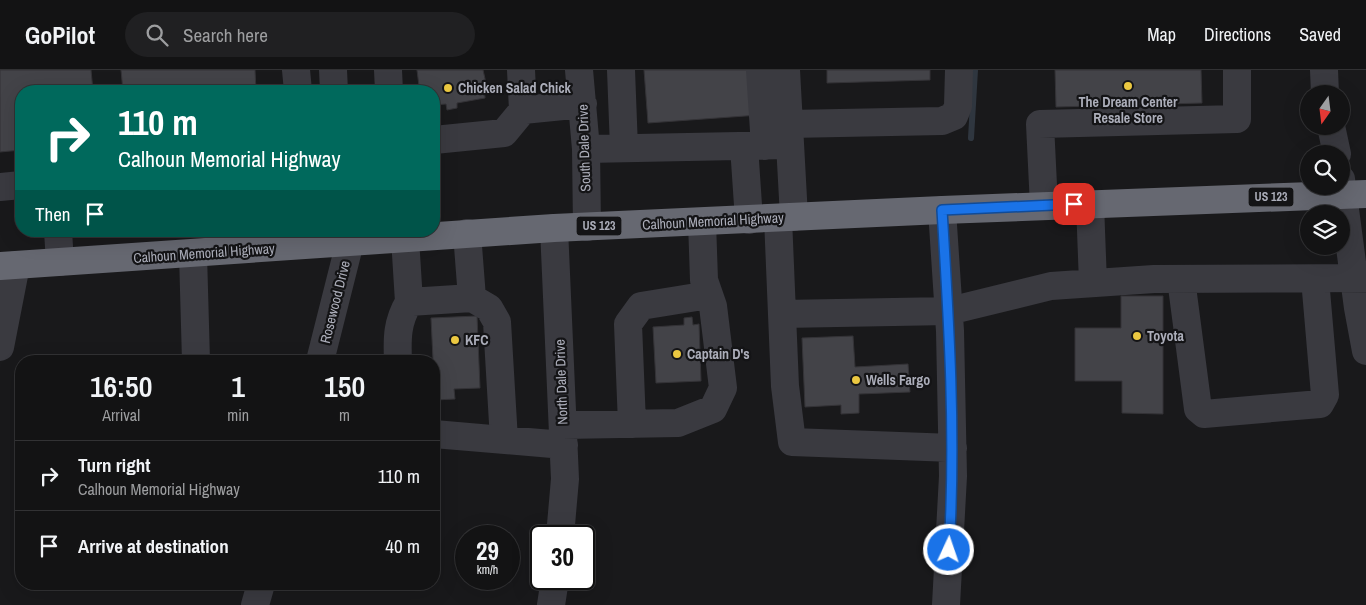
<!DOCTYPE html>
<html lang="en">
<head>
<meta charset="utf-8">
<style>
	body { margin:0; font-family:"Archivo Narrow",sans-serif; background:#202022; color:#f1f3f6; height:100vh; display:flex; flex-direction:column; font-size:19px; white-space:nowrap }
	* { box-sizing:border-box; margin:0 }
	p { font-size:16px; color:#9d9ea0 }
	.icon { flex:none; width:28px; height:28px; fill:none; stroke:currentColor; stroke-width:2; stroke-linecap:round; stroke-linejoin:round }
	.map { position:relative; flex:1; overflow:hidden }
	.side { position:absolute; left:15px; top:285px; width:425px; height:235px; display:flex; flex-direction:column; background:#131314; border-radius:20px; box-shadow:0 5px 20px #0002,0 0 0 1px #323234 }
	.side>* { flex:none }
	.top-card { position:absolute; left:15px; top:15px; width:425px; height:152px; border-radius:20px; box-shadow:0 5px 20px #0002,0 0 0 1px #323234; background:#00695c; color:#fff; overflow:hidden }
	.needle { width:32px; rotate:194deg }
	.controls { position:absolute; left:1300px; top:15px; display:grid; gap:10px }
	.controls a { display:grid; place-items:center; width:50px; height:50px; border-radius:50%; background:#131314; box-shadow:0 5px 20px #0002,0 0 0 1px #323234; font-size:25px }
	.speed { position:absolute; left:455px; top:455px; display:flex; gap:10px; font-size:25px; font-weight:700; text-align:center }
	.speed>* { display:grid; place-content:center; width:65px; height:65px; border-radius:50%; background:#131314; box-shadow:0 5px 20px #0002,0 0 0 1px #323234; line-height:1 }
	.speed small { font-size:12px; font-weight:400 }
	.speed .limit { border:2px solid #111; border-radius:8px; background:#fff; color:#111 }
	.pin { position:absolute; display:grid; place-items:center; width:42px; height:42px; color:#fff; margin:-21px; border-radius:10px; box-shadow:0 2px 8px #0006 }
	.me { position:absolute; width:55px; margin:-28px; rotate:3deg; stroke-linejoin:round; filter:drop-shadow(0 0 4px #0008) }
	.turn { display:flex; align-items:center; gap:18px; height:105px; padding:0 20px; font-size:22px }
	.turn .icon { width:65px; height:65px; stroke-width:2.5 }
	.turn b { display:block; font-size:35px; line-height:42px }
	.then { display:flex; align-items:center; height:48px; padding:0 20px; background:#0003; gap:10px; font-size:19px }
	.eta { display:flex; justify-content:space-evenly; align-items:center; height:85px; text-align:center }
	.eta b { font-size:30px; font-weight:600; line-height:35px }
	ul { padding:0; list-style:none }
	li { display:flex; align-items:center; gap:15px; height:70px; padding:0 20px; border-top:1px solid #323234 }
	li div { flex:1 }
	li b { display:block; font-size:19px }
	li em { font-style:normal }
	header { display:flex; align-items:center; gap:30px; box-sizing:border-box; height:70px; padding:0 25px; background:#131314; border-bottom:1px solid #323234 }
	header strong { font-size:24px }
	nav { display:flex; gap:28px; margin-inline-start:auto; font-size:18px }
	.search { width:350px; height:45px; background:#202022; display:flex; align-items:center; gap:12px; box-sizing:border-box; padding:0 18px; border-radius:28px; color:#9d9ea0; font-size:19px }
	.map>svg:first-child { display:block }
</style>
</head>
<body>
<header>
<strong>GoPilot</strong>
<div class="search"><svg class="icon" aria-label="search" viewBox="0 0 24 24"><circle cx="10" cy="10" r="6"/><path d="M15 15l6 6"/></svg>Search here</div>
<nav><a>Map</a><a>Directions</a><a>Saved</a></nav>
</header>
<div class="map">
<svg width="1366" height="535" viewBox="0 0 1366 535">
	<rect width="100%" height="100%" fill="#19191b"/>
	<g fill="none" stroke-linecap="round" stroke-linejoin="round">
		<!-- stream -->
		<path stroke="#2f363f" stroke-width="6" d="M971,68L975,0"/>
	</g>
	<!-- building -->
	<path fill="#434348" stroke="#343337" d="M0,0H91L93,21H21V80L0,82Z
		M121,0H255L256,21H123Z
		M417,0H483L486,13H484L485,28L457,33V38L447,40L446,34L434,35V21H405L419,16Z
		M644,0H756L759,45L648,53Z
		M827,0H930V10L827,13Z
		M1055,0H1201L1202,33L1056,37Z
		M1121,226H1163V344L1122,343V311H1075V258H1121Z
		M477,246L480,318L454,319L455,329L435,330L431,248Z
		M692,247L693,255L699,254L701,311L656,313L653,257L684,255V248Z
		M853,266L855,297L908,294L910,322L859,324V343L841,344V335L805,337L802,268Z"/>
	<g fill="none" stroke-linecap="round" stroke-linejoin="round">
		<!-- minor -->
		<path stroke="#3a3a40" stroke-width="28" d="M296,0L298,21
			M333,0L334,21
			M388,0L389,21
			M521,0L523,40
			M579,0L586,79L587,157
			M621,0L624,78
			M760,0L765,76
			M786,0L794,147
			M1324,0L1325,24
			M789,54L942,51L954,46L958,36L959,0
			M1331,56L1337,84
			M434,70L504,63L523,40L583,34
			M744,76L749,150
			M586,79L790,75
			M1341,109L1358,238L1366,281
			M0,117L21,115
			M1090,134L1093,213
			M1044,136L1040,54L1237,49V0
			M942,140L950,261L953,406L946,535
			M778,148L785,316L792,372L953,378
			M554,158L565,409L560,466
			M58,161L60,192
			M467,163L472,228
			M405,168L409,232
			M193,184L196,291
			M1181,209L1198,339L1204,344L1320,334L1325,325L1315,209
			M782,244L949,241L1051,216L1154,209L1366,208
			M0,277L16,195
			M320,291L350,172L347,161
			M398,291C397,268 397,252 409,232L472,228L489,238L497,252L504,370
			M632,354L628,254L641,236L709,225
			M563,355L678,353L713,339L723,318L713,236L704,210L702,152
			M434,364L564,375
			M255,535L261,514
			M551,535L555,509"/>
		<!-- highway -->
		<path stroke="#666871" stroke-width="28" d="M0,196L554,158L942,140L1366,124"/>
	</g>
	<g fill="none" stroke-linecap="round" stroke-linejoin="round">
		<!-- route casing -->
		<g stroke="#114b97" stroke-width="12">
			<path id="route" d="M949,480C956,366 949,253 942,140L1074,134"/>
		</g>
		<!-- route -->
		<use href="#route" stroke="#1a73e8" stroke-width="9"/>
	</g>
	<!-- markers -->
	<g fill="#ebc841" stroke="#141416" stroke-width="2">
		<circle cx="1128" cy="16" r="5"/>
		<circle cx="448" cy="18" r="5"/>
		<circle cx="1137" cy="266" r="5"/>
		<circle cx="455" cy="270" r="5"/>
		<circle cx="677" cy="284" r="5"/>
		<circle cx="856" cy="310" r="5"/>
	</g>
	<g text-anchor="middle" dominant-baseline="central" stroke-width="4.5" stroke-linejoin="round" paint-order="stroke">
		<!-- shield labels -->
		<g fill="#141416" stroke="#7e8089" stroke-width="1">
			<rect x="1248.5" y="117.5" width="45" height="19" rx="4"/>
			<rect x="576.5" y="146.5" width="45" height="19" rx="4"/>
		</g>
		<g font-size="12" font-weight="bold" fill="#acaeba">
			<text x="1271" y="127">US 123</text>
			<text x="599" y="156">US 123</text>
		</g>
		<!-- poi labels -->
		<g font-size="14" font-weight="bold" fill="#acaeba" stroke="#141416" text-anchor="start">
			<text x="458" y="18">Chicken Salad Chick</text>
			<text x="1128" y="32" text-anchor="middle">The Dream Center<tspan x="1128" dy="16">Resale Store</tspan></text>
			<text x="1147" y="266">Toyota</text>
			<text x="465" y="270">KFC</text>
			<text x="687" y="284">Captain D's</text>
			<text x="866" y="310">Wells Fargo</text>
		</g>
		<!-- street labels -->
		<g font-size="14" fill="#acaeba" stroke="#141416">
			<text transform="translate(584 78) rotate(-92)">South Dale Drive</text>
			<text transform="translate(713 151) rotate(-3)">Calhoun Memorial Highway</text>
			<text transform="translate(204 183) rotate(-4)">Calhoun Memorial Highway</text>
			<text transform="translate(335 232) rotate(-76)">Rosewood Drive</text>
			<text transform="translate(561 312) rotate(-92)">North Dale Drive</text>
		</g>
	</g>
</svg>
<div class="controls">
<a><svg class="needle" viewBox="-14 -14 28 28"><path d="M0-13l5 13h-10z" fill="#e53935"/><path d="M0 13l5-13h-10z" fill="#9d9ea0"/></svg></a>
<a><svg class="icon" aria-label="search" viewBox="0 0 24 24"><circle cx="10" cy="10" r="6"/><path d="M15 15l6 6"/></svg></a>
<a><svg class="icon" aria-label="layers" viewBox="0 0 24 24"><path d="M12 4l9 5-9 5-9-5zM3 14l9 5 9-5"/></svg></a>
</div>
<div class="speed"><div>29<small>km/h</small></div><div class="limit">30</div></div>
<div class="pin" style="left:1074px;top:134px;background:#d93025"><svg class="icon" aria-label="arrive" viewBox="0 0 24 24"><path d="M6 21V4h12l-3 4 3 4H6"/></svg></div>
<svg class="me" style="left:949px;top:480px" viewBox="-20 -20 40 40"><circle r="17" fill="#1a73e8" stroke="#fff" stroke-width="3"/><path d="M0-11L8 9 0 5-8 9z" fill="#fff"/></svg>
<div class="top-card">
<div class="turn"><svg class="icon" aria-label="right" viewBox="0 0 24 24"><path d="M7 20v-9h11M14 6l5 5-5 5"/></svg><div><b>110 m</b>Calhoun Memorial Highway</div></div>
<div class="then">Then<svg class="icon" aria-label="arrive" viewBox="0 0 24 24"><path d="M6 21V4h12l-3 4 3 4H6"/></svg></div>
</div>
<section class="side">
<div class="eta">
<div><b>16:50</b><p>Arrival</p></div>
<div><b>1</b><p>min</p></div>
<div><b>150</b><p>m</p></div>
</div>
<ul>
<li><svg class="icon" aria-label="right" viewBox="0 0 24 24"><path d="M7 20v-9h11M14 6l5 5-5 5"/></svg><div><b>Turn right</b><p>Calhoun Memorial Highway</p></div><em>110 m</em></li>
<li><svg class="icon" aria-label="arrive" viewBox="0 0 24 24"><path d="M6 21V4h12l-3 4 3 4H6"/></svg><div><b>Arrive at destination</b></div><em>40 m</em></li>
</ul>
</section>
</div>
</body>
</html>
